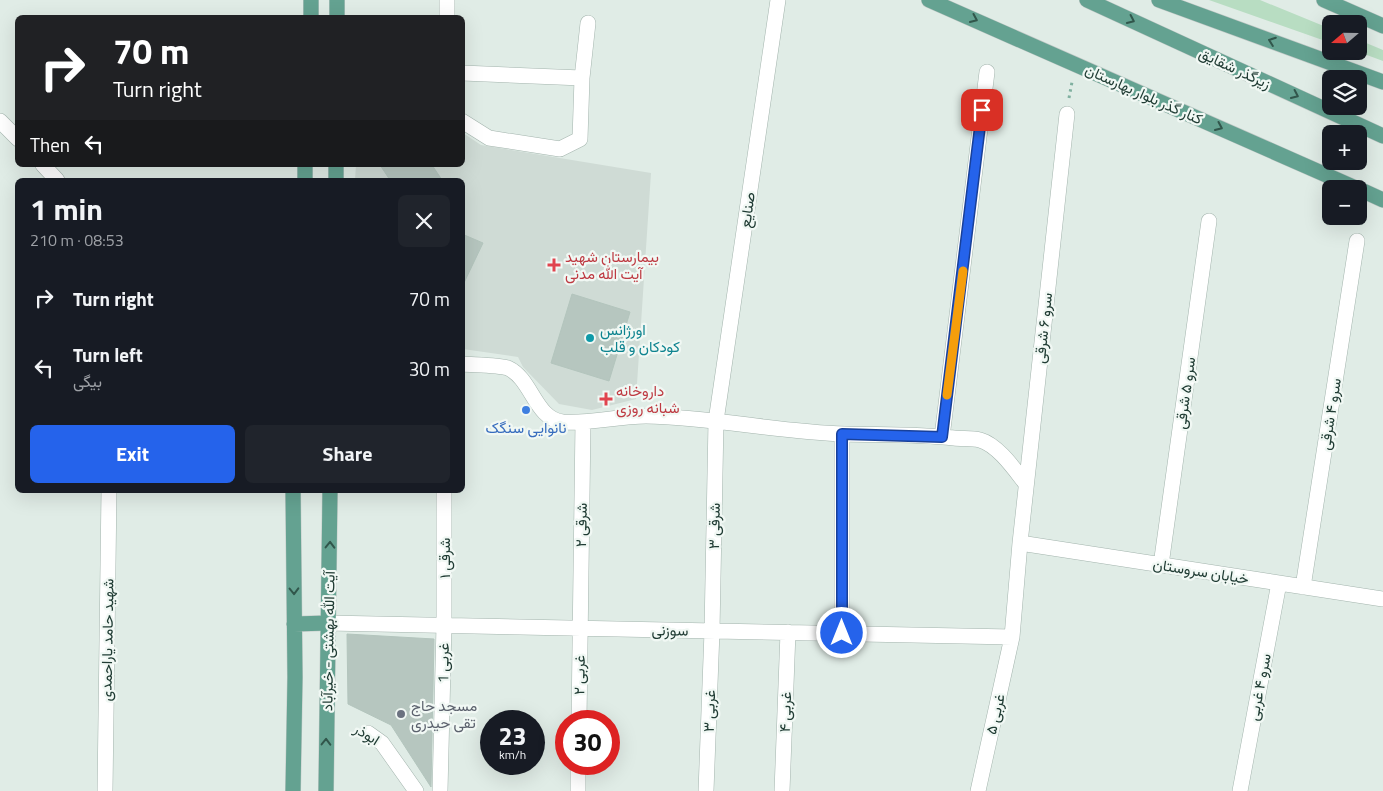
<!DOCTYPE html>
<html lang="en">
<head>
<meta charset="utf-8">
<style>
	body { margin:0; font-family:"Titillium Web",Vazirmatn,sans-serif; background:#20242c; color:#f1f3f6; height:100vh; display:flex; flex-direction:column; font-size:19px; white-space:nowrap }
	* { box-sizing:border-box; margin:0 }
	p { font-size:16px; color:#9ea1a6 }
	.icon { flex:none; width:28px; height:28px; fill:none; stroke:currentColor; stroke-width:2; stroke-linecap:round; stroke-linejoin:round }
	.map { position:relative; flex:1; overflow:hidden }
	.panel { position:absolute; left:15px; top:178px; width:450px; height:315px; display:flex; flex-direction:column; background:#171b24; border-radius:8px; box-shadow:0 5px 20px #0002 }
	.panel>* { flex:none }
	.top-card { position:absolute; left:15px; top:15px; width:450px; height:152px; border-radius:8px; box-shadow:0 5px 20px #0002; background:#202124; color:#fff; overflow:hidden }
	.needle { width:32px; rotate:250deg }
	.tools { position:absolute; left:1322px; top:15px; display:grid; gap:10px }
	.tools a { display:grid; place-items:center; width:45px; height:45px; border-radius:8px; background:#171b24; box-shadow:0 5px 20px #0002; font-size:25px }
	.speed { position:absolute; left:480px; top:710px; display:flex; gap:10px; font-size:25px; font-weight:700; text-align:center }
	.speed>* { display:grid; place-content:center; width:65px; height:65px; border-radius:50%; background:#171b24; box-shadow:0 5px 20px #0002; line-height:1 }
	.speed small { font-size:12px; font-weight:400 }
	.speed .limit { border:8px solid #d22; background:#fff; color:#111 }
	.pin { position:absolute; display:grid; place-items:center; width:42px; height:42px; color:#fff; margin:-21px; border-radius:10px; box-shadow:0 2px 8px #0006 }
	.me { position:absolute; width:55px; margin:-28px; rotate:0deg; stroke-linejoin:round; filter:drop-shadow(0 0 4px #0008) }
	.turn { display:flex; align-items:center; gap:18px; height:105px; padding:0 15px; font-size:22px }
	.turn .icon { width:65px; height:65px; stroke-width:2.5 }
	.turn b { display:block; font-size:35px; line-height:42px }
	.then { display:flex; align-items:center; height:48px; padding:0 15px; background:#0003; gap:10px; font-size:19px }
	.round { display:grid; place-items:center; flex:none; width:52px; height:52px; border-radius:8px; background:#20242c }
	.head { display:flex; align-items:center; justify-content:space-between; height:85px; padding:0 15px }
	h1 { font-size:30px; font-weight:700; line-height:38px }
	.action { display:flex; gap:10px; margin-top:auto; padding:10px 15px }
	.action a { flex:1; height:58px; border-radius:8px; background:#2563eb; color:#fff; font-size:20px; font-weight:700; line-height:58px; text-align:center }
	.action a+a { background:#20242c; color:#f1f3f6 }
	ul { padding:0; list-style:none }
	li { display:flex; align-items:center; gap:15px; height:70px; padding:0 15px }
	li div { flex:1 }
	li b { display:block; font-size:19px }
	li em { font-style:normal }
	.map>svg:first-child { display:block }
</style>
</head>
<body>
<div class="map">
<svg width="1383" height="791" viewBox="0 0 1383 791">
	<rect width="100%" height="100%" fill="#e0ece6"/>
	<!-- built -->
	<path fill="#cfdbd5" d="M463,133L481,145L651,173L636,399L592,410L559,404L523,367L518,357L463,349L462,180H355L356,165H462Z"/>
	<!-- green -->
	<path fill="#b8ddc2" d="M1209,0H1260L1331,29V43Z
		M1359,40L1383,50V61L1356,51H1359Z"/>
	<!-- building -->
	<path fill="#b6c6bf" stroke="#b3c5bd" d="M380,165H432L442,180H390Z
		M462,234L483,243L462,287Z
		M572,294L630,312L609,381L551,363Z
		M347,634L434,639L431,787L391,725L348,704Z"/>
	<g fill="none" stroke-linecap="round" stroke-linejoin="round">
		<!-- minor casing -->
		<g stroke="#a3b4ad" stroke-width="16">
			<path id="minor" d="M447,18V0
				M462,73L582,78
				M0,121L18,139
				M462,121L489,138L560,149L580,139L582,78L588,23
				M43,165L57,180
				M462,364C473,365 499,365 508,368C532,379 535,419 563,422C591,424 618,416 646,416C712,417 778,432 845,434C881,435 918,434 954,438C962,439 972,438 980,440C998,445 1015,470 1026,484
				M842,434V633
				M942,437L987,72
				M1020,543L1383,599
				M1161,565L1209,221
				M1303,587L1357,241
				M328,623L1012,637
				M579,721L583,422
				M368,733L382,743L416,791
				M105,791L109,490
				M440,791L444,625V490
				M578,791V764
				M706,791L712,631L716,421L778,0
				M782,791L788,632
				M978,791L1012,637L1020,543L1067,114
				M1240,791L1279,583"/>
		</g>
		<!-- major casing -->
		<g stroke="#c1c8c6" stroke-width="16">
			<path id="major" d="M929,0L1358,189
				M1087,0L1383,136
				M1159,0L1383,82
				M1324,0L1383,26
				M311,18V0
				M337,18V0
				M305,180V165
				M336,180V165
				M1359,189L1383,200
				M294,624L328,623
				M293,791L295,677L293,490
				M326,791L330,490"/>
		</g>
		<!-- path -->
		<path stroke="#80b0a0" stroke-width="3" stroke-dasharray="2.5 4" stroke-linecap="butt" d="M1069,98L1072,82
			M1361,224L1365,209"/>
		<!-- minor -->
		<use href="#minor" stroke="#fff" stroke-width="15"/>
		<!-- major -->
		<use href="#major" stroke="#64a291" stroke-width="15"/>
	</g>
	<!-- one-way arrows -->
	<defs><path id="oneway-chevron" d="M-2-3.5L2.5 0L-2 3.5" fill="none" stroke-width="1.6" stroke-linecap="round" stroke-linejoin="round" transform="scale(1.25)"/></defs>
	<g stroke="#31564b">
		<use href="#oneway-chevron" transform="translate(974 19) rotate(24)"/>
		<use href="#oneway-chevron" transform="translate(1131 20) rotate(25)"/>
		<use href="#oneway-chevron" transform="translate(1272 41) rotate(-160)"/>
		<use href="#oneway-chevron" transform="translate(1295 95) rotate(25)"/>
		<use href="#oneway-chevron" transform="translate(1219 127) rotate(24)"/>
		<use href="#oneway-chevron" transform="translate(330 545) rotate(-89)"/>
		<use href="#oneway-chevron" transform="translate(294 591) rotate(89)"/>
		<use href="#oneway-chevron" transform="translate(326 742) rotate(-89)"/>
	</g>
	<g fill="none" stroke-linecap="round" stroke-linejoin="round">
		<!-- route casing -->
		<g stroke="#184099" stroke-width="12">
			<path id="route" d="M842,633V434L942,437L982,110"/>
		</g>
		<!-- route -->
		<use href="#route" stroke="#2563eb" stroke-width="9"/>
		<!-- slow -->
		<path stroke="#f59e0b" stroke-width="9" d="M947,395L963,271"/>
	</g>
	<!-- markers -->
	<g fill="#e0444e" stroke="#f1f8f4" stroke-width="2">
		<path d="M551.5 257.5h5v5h5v5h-5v5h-5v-5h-5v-5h5z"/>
		<path d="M603.5 391.5h5v5h5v5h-5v5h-5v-5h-5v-5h5z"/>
	</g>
	<circle fill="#0f9aa8" stroke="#f1f8f4" stroke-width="2" cx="590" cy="338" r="5"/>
	<circle fill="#3f7fe0" stroke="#f1f8f4" stroke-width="2" cx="526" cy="410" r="5"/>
	<circle fill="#6b7280" stroke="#f1f8f4" stroke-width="2" cx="401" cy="714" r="5"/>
	<g text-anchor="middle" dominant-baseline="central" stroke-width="4.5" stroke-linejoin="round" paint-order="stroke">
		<!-- street labels -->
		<g font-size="15" fill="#203c34" stroke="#f1f8f4">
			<text transform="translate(1235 68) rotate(25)">زیرگذر شقایق</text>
			<text transform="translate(1144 94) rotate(24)">کنار گذر بلوار بهارستان</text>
			<text transform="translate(747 210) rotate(-82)">صنایع</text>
			<text transform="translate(1043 328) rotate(-84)">سرو ۶ شرقی</text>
			<text transform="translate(1185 393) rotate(-82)">سرو ۵ شرقی</text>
			<text transform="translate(1330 414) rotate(-81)">سرو ۴ شرقی</text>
			<text transform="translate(581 525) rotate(-89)">شرقی ۲</text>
			<text transform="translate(714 526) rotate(-89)">شرقی ۳</text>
			<text transform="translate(444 558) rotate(-90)">شرقی ۱</text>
			<text transform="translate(1201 571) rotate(9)">خیابان سروستان</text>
			<text transform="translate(670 630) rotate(1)">سوزنی</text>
			<text transform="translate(107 640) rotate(-89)">شهید حامد یاراحمدی</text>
			<text transform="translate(328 641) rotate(-89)">آیت الله بهشتی - خیرآباد</text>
			<text transform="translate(443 663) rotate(-89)">غربی 1</text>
			<text transform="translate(579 675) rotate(-89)">غربی ۲</text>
			<text transform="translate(1259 687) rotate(-79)">سرو ۴ غربی</text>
			<text transform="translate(709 711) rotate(-88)">غربی ۳</text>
			<text transform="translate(785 712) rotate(-88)">غربی ۴</text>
			<text transform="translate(995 714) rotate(-77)">غربی ۵</text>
			<text transform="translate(367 734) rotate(32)">ابوذر</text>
		</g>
		<!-- health labels -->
		<g font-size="15" fill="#be3a42" stroke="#f1f8f4" text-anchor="start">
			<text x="565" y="256">بیمارستان شهید<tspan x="565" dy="17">آیت الله مدنی</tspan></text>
			<text x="616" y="390">داروخانه<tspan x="616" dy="17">شبانه روزی</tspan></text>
		</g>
		<!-- culture labels -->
		<g font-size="15" fill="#0d838f" stroke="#f1f8f4" text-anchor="start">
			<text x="600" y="329">اورژانس<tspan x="600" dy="17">کودکان و قلب</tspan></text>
		</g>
		<!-- shop labels -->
		<g font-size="15" fill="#366cbe" stroke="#f1f8f4">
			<text x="526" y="427">نانوایی سنگک</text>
		</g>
		<!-- worship labels -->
		<g font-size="15" fill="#5b616d" stroke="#f1f8f4" text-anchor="start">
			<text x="411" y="705">مسجد حاج<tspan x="411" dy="17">تقی حیدری</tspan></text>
		</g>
	</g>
</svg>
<div class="tools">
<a><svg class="needle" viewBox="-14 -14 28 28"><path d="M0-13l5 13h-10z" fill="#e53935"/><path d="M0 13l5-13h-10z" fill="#9ea1a6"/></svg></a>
<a><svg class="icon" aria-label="layers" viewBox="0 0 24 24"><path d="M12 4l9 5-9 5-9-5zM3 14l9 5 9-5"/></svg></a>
<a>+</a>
<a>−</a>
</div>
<div class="speed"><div>23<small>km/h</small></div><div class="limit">30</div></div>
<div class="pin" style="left:982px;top:110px;background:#d93025"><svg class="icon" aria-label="arrive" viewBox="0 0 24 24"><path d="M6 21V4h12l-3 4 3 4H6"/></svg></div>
<svg class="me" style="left:842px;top:633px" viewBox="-20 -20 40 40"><circle r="17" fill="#2563eb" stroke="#fff" stroke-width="3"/><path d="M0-11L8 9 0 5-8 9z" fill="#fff"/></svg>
<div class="top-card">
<div class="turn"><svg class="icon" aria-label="right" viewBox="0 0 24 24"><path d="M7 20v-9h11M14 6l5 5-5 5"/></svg><div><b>70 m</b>Turn right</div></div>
<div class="then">Then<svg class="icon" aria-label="left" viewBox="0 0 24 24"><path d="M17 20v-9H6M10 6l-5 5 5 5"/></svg></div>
</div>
<section class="panel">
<div class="head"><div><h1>1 min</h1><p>210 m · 08:53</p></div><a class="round"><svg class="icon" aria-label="close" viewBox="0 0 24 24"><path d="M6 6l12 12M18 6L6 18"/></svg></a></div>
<ul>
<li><svg class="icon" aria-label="right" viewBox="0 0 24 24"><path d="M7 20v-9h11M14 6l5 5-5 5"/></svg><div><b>Turn right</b></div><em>70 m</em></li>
<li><svg class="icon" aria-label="left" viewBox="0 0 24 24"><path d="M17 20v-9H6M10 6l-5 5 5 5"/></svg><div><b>Turn left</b><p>بیگی</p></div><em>30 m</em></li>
</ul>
<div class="action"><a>Exit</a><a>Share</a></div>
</section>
</div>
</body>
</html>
